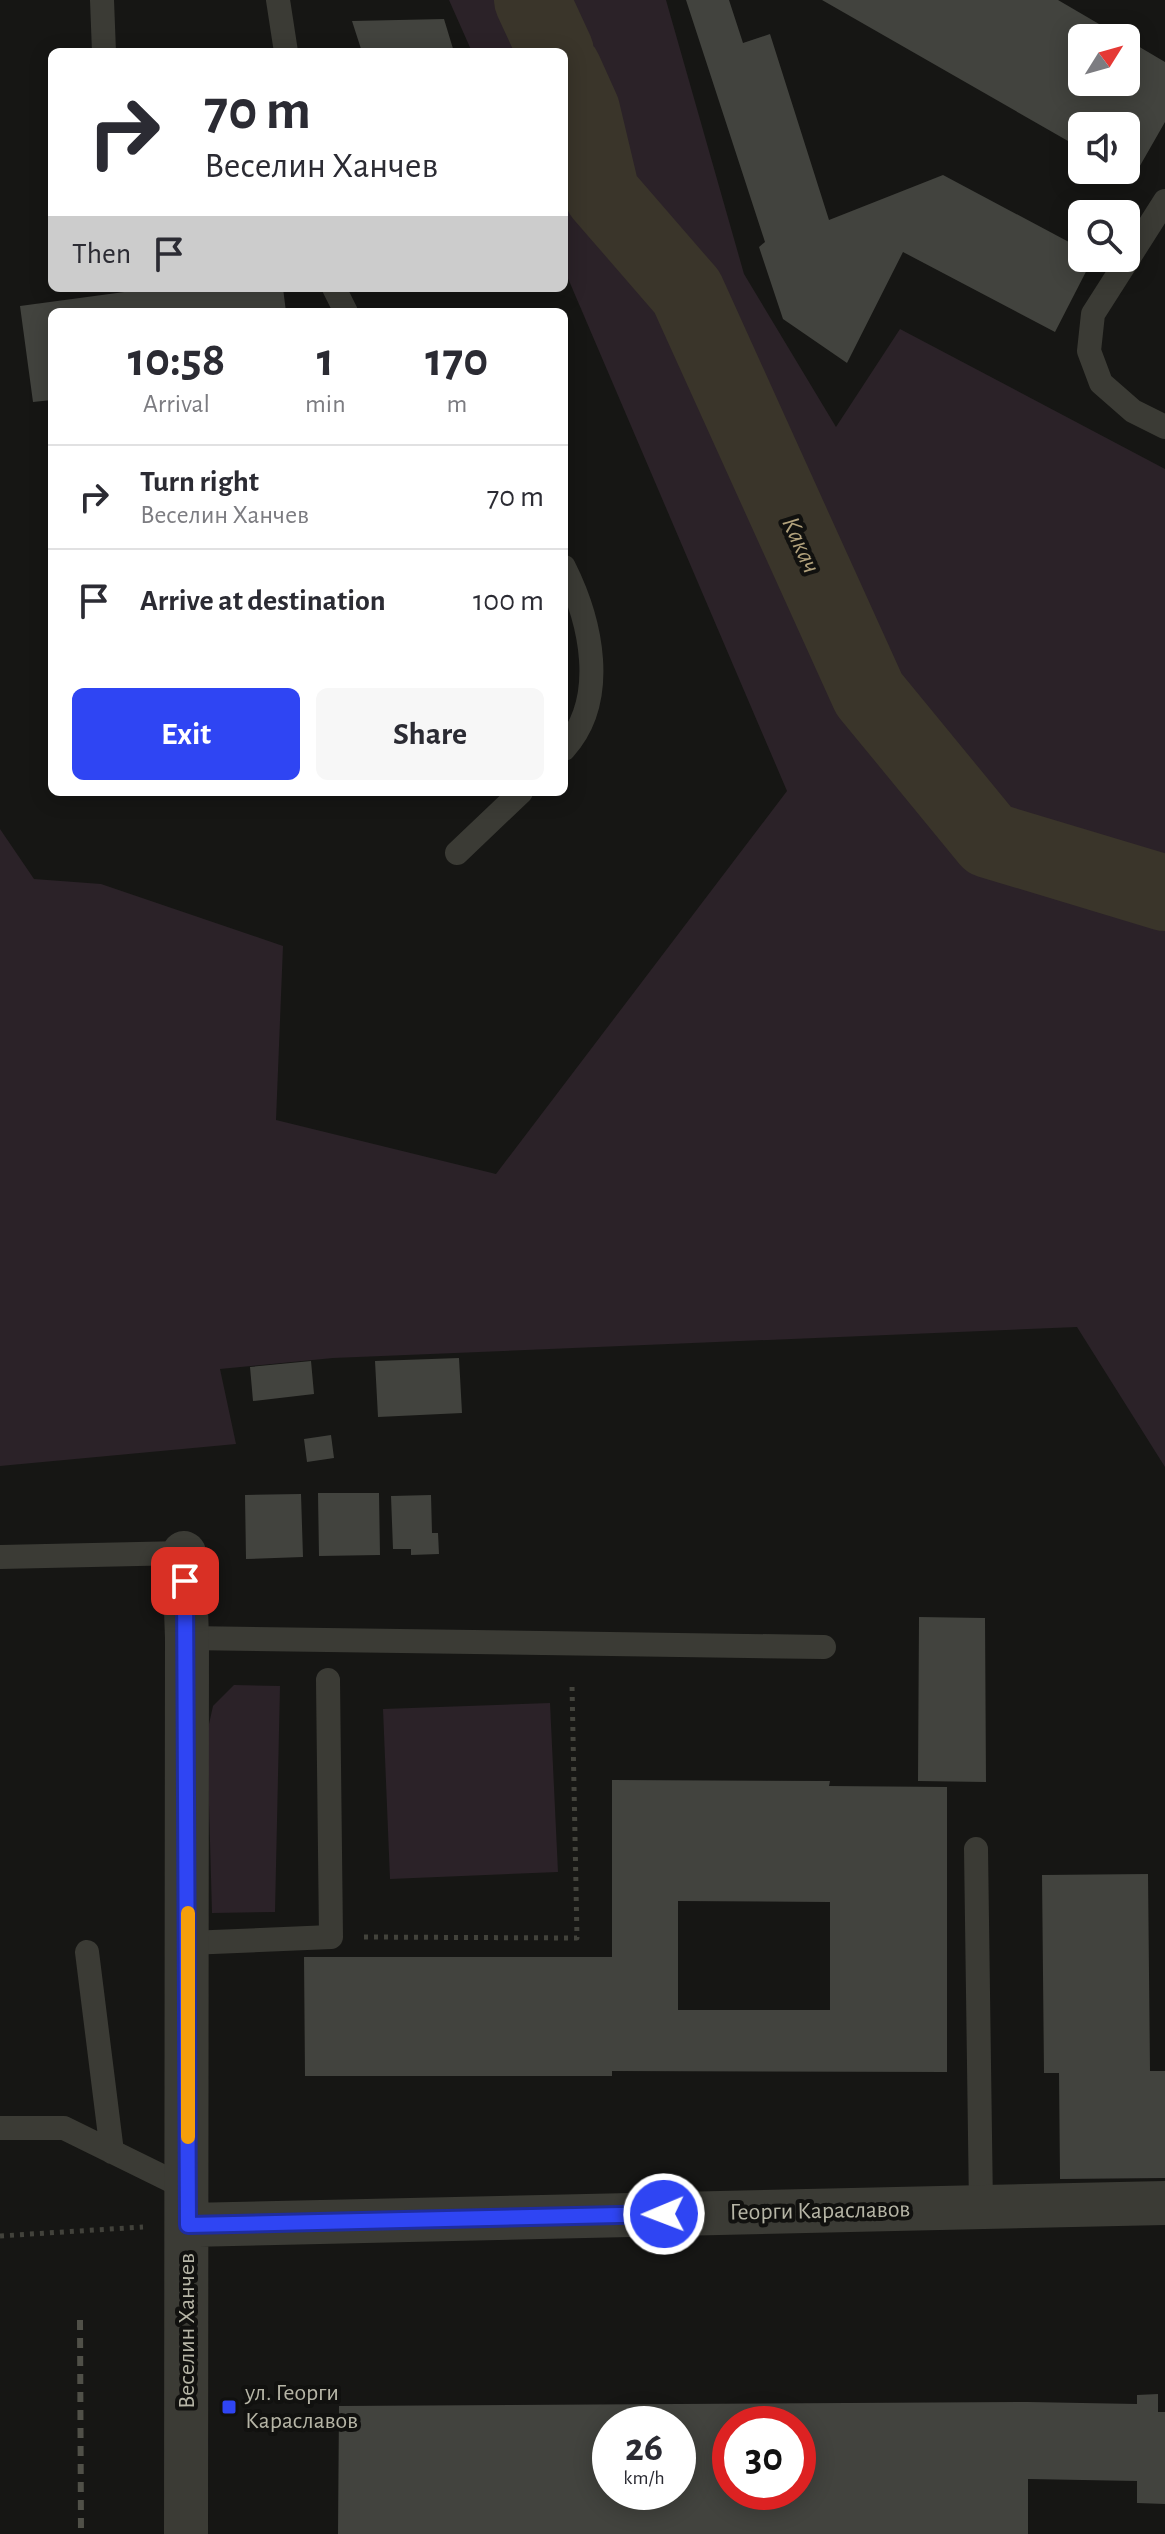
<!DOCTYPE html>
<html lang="en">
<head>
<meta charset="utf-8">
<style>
	body { margin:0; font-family:"Alegreya Sans",sans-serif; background:#f7f7f7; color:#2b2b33; height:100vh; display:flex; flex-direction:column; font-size:30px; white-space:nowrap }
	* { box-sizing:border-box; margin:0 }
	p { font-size:26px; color:#7c7c81 }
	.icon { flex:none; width:44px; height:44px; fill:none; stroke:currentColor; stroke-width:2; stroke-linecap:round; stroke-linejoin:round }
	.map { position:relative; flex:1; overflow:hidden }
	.drawer { position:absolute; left:48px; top:308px; width:520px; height:488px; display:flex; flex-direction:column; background:#fff; border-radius:12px; box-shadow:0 4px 20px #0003 }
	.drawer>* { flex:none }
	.top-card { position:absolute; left:48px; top:48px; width:520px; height:244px; border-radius:12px; box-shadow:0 4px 20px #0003; background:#fff; color:#2b2b33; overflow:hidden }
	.needle { width:52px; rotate:53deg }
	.tools { position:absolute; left:1068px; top:24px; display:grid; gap:16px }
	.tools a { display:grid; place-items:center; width:72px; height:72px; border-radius:12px; background:#fff; box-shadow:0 4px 20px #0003; font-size:40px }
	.speed { position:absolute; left:592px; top:2406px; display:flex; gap:16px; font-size:40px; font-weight:700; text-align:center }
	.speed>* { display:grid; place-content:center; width:104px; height:104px; border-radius:50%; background:#fff; box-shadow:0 4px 20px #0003; line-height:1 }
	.speed small { font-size:20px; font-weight:400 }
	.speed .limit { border:12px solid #d22; background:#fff; color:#111 }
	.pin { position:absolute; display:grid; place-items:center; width:68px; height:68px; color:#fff; margin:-34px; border-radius:16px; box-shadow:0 4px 12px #0006 }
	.me { position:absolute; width:88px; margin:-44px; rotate:269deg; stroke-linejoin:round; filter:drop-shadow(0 0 6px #0008) }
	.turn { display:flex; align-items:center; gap:28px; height:168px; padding:0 24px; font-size:36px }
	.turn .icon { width:104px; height:104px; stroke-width:2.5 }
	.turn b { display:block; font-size:56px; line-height:68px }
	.then { display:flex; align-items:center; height:76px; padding:0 24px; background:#0003; gap:16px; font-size:30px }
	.eta { display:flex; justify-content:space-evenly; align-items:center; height:136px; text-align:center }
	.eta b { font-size:48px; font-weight:600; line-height:56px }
	.button { display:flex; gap:16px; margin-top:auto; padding:16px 24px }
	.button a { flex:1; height:92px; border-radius:12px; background:#2f45f3; color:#fff; font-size:32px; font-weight:600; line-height:92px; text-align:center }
	.button a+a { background:#f7f7f7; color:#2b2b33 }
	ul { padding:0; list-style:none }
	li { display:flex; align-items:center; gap:24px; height:104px; padding:0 24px; border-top:2px solid #e1e1e2 }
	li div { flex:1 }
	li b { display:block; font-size:30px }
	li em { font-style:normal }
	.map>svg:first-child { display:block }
</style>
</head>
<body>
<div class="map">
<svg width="1165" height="2534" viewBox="0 0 1165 2534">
	<rect width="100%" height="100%" fill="#161614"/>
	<!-- green -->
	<path fill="#2b2228" d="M449,0H666L744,274L836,427L900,329L1165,469V1467L1077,1327L333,1358L220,1369L236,1444L0,1466V829L34,879L101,884L283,946L276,1120L496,1174L787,791L564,269V52H472Z
		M234,1685L280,1686L275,1912L212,1913L207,1733L213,1706Z
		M550,1703L558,1872L390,1879L383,1709Z"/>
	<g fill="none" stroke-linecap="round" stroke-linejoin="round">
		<!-- river -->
		<path stroke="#3a352a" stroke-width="76" d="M532,0L556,52
			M564,70L582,110L602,194L687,292L869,694L989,840L1165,893"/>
	</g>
	<!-- building -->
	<path fill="#42433e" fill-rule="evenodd" d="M686,0H729L743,43L770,34L829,220L943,175L1082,249V258H1093L1055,332L903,252L847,363L783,319L759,247L765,242Z
		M822,0H1058L1123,38H1082V82H1126V39L1165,62V122L1133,178L1118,170H1126V126H1082V149Z
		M444,19L454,52H362L352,21Z
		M154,288H283L286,312H52V400L33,402L20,306Z
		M459,1358L462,1413L378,1417L375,1361Z
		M311,1361L314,1394L253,1401L250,1367Z
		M331,1435L334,1458L307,1462L304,1439Z
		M318,1493H379L380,1555L319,1556Z
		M301,1494L303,1557L246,1559L245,1495Z
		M431,1495L432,1533H438L439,1554L411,1555V1549H393L391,1496Z
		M919,1617L985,1618L986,1782L918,1781Z
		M612,1780L830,1781L829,1786L947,1787V2072L612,2071V2076H305L304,1957H612ZM678,1901L830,1902V2010H678Z
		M1148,1874L1150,2071H1165V2178L1060,2179L1059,2073H1044L1042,1875Z
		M1158,2394V2412H1165V2504L1137,2503V2481L1028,2479V2534H338L339,2406L1028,2402L1137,2404V2395ZM610,2424H678V2492H610ZM730,2424H798V2492H730Z"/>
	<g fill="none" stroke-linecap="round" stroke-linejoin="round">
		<!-- path -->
		<path stroke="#42423b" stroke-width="5" stroke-dasharray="4 6" stroke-linecap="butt" d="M364,1937L577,1938L572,1685
			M0,2236L143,2227"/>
		<!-- service -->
		<path stroke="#3b3b35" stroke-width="24" d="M102,0L104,52
			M278,0L286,52
			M1165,201L1093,314L1089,351L1101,383L1133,411L1165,427
			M334,288L346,312
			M564,567C591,621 609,699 564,749
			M457,853L521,792
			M0,1557L184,1553
			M187,1638L824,1647
			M976,1849L981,2207
			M188,1943L331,1937L328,1680
			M87,1952L112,2152
			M0,2128H64L188,2189"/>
		<!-- minor -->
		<path stroke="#3b3b35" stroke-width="44" d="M184,1553L187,1638L186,2534
			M188,2225L1165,2203"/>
		<!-- rail -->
		<path stroke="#505048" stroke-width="6" stroke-dasharray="10 8" stroke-linecap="butt" d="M80,2320L81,2534"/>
	</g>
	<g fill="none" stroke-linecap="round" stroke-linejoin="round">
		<!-- route casing -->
		<g stroke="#1f2d9e" stroke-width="20">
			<path id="route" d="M185,1581L188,2225L664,2214"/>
		</g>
		<!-- route -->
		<use href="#route" stroke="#2f45f3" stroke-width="14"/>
		<!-- slow -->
		<path stroke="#f59e0b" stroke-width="14" d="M188,1913V2137"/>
	</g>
	<!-- markers -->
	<rect fill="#2f45f3" stroke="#11110f" stroke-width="3" x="221" y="2399" width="16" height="16" rx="4"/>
	<g text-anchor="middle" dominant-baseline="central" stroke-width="8" stroke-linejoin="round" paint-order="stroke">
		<!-- street labels -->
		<g font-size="24" fill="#b6b5a6" stroke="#11110f">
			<text transform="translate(820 2211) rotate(-1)">Георги Караславов</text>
			<text transform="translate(187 2331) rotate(-90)">Веселин Ханчев</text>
		</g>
		<!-- poi labels -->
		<g font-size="24" fill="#b6b5a6" stroke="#11110f" text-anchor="start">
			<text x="245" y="2393">ул. Георги<tspan x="245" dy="28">Караславов</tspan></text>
		</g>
		<!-- water labels -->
		<g font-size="26" font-style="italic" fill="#b2a27c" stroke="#11110f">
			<text transform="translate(801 545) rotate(66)">Какач</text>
		</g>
	</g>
</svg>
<div class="tools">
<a><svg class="needle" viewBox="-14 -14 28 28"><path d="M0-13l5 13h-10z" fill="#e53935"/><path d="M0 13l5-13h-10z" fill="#7c7c81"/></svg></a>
<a><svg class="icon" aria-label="sound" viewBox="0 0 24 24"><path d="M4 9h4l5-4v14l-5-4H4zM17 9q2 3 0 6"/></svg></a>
<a><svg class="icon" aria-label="search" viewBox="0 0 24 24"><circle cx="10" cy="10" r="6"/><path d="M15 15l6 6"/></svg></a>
</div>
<div class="speed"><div>26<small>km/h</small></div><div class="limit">30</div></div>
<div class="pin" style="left:185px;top:1581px;background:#d93025"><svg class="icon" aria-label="arrive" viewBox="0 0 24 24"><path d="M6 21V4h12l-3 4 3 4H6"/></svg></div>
<svg class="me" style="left:664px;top:2214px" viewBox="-20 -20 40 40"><circle r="17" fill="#2f45f3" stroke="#fff" stroke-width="3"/><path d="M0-11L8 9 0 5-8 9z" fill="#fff"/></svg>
<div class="top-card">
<div class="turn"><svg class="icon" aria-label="right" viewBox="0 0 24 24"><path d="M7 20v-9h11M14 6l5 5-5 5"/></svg><div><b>70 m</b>Веселин Ханчев</div></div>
<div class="then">Then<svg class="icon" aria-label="arrive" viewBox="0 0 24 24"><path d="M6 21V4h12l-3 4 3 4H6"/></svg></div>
</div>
<section class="drawer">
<div class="eta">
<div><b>10:58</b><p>Arrival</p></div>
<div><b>1</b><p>min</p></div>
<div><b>170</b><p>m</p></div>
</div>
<ul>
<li><svg class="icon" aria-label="right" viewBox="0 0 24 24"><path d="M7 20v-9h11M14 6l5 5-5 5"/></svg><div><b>Turn right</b><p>Веселин Ханчев</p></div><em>70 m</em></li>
<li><svg class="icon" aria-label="arrive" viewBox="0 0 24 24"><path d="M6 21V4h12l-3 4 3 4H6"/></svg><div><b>Arrive at destination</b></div><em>100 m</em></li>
</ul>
<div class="button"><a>Exit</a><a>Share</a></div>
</section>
</div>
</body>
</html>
